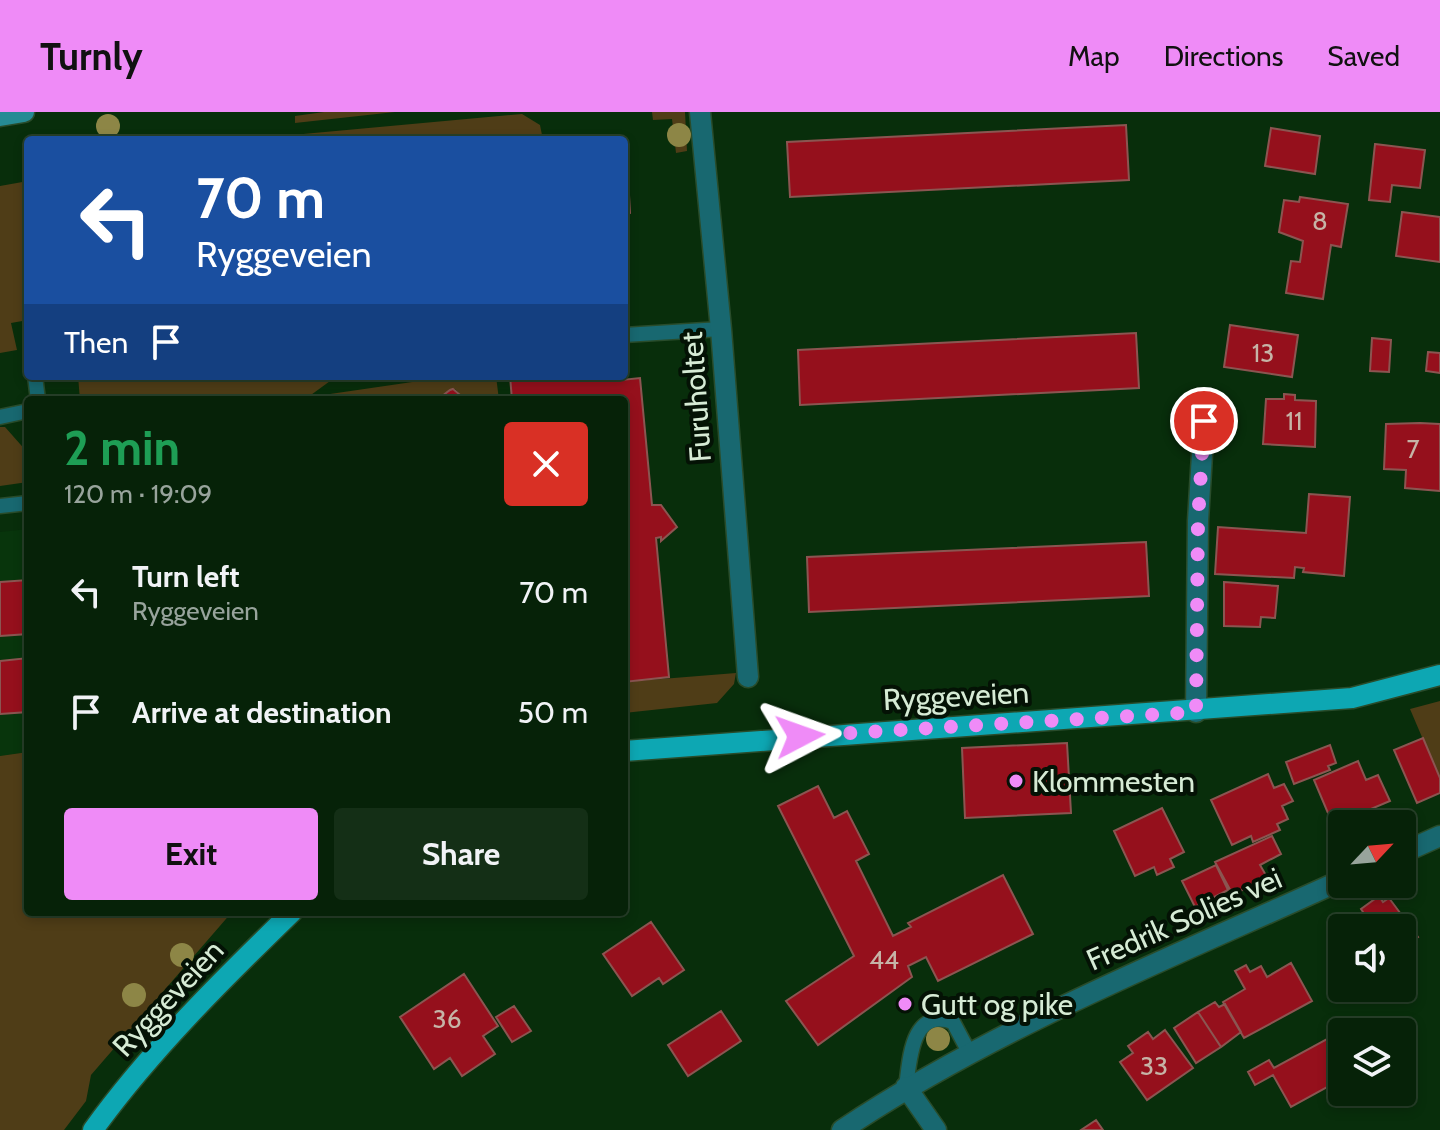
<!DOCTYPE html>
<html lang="en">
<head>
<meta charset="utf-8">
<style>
	body { margin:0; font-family:Cabin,sans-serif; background:#142f16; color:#f1f3f6; height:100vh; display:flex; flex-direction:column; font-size:30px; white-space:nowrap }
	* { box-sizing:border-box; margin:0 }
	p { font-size:26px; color:#98a49c }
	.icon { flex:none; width:44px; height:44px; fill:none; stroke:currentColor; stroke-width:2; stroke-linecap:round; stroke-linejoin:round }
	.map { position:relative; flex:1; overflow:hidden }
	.drawer { position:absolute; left:24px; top:284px; width:604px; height:520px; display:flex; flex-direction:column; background:#062208; border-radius:8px; box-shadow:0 4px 12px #0003,0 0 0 2px #273f29 }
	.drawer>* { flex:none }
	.hud { position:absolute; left:24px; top:24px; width:604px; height:244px; border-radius:8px; box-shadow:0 4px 12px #0003,0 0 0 2px #273f29; background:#1a4fa0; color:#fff; overflow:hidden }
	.needle { width:52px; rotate:64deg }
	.buttons { position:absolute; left:1328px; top:698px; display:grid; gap:16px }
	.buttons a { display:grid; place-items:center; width:88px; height:88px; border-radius:8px; background:#062208; box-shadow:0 4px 12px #0003,0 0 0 2px #273f29; font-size:40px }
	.pin { position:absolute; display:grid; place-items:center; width:68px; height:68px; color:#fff; margin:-34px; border:4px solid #fff; border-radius:50%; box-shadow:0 2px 8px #0007 }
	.me { position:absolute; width:88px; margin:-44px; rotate:86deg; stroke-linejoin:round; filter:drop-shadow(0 0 6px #0008) }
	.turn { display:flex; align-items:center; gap:28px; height:168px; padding:0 40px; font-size:36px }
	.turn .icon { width:104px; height:104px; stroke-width:2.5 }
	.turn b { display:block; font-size:56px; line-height:68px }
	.then { display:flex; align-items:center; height:76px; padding:0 40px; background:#0003; gap:16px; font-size:30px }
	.round { display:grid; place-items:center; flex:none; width:84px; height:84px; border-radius:8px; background:#142f16 }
	.head { display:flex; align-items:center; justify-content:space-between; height:136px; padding:0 40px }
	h1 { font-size:48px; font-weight:800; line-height:60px; color:#1e9e55 }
	.primary-button { display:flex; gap:16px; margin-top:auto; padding:16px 40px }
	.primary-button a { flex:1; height:92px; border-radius:8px; background:#ef8bf7; color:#111; font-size:32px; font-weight:800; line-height:92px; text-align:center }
	.primary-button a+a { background:#142f16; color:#f1f3f6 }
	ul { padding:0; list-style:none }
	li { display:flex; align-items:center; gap:24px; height:120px; padding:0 40px }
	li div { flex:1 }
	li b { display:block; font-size:30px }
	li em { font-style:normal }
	header { display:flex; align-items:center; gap:48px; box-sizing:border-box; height:112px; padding:0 40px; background:#ef8bf7; color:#111 }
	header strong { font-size:38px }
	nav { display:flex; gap:44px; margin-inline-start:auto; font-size:28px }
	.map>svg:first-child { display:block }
</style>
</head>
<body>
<header>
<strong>Turnly</strong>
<nav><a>Map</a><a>Directions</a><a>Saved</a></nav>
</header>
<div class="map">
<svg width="1440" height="1018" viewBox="0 0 1440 1018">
	<rect width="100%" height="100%" fill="#082e0b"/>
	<!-- built -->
	<path fill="#08350c" d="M28,417V640L0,644V420Z"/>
	<!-- green -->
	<path fill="#4f3d17" d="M324,0H395L295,11V4Z
		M652,0H685L687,39L676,41L672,7L653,8Z
		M522,2L540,13L543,28H238Z
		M28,69V208L11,211L17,238L0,241V74Z
		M78,264H337L304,288H80Z
		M433,264H496L499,288H466L455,277L437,288H321L330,282L426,268Z
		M0,315H5L28,341V370L0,374Z
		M736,561L734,572L717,591L624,601V570Z
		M1440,589V664L1439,665L1410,597Z
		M28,640V800H232L91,963L86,989L64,1018H0V644Z"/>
	<!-- building -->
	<path fill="#95101c" stroke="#8b5551" stroke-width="2" d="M1126,13L1129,68L790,85L787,30Z
		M1271,16L1320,24L1315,62L1265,54Z
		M1375,32L1425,38L1420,76L1392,73L1390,90L1369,88Z
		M624,83H629L630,101L624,102Z
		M1300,85L1348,92L1341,135L1331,133L1323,187L1286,181L1291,149L1300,150L1303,129L1279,120L1284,88L1299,90Z
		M1402,100L1440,105V150L1396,144Z
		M1230,213L1298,223L1292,265L1224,255Z
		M1136,221L1139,276L800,293L798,238Z
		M1372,226L1391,228L1389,260L1370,259Z
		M1428,240L1440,241V261L1426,259Z
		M510,264H612V269L640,266L652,393H661L677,415L661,429V425L656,426L669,565L624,570V288H512Z
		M453,277L466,288H437L450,278Z
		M1284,282L1295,283V288L1316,289L1315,335L1263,332L1266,287H1284Z
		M1420,311L1440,312V379L1405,376L1406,358L1384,357L1386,312Z
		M1309,382L1350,385L1344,464L1303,460L1304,456L1295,455L1294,466L1215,462L1218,415L1306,421Z
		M1146,430L1149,484L809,500L807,445Z
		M28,468V522L0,524V470Z
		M1224,470L1278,474L1275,506L1261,505L1260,515L1224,514Z
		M28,546V600L0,602V549Z
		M1423,626L1440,666V681L1417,691L1394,638Z
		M1067,631L1071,701L965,706L962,636Z
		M1330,633L1336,651L1328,654L1330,658L1294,672L1286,650Z
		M1358,649L1366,668L1378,663L1390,689L1333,713L1314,668Z
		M1268,662L1274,676L1284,672L1293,689L1282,694L1288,707L1277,712L1280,718L1253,730L1251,724L1232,733L1211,688Z
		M818,674L834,706L847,699L869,742L856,749L893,824L911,815L908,811L1003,763L1033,822L938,869L926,845L908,854L912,865L818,933L786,889L854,844L778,694Z
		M1162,696L1184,740L1170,747L1174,755L1157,763L1154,755L1135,764L1114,719Z
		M1272,724L1281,742L1260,753L1267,765L1233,783L1215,750Z
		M1216,753L1228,778L1195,795L1182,769Z
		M1379,784L1383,790L1389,786L1418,825L1402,837V816H1348L1365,803L1361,797Z
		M651,810L684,858L663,872L659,866L632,884L603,842Z
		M1291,851L1312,889L1244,926L1223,890L1245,877L1235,859L1246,853L1250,860L1261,854L1267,865Z
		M464,862L498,914L483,924L495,942L462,964L450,946L434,957L400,905Z
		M1215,890L1219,895L1225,892L1241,920L1221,935L1198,900Z
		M514,894L531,919L512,930L496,905Z
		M721,899L741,929L688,964L668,933Z
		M1198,900L1221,935L1196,951L1174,916Z
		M1165,918L1193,956L1147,988L1120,950L1133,941L1128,934L1148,920L1153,927Z
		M1338,921L1342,928V967L1291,995L1273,963L1255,973L1248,960L1269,948L1274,956Z
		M1096,1008L1103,1018H1081Z"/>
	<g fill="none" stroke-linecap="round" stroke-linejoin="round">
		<!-- lane casing -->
		<g stroke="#294c2b" stroke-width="17">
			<path id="lane" d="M624,223L721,217
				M35,264L38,288
				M0,305L28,299
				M0,394L28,391
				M906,975C910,947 911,896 953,910L970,942"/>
		</g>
		<!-- street casing -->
		<g stroke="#294c2b" stroke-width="23">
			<path id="street" d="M700,0L721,217L748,565
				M1196,600L1198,409L1204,309
				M1402,741L1440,724
				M906,975L936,1018
				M842,1018C996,915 1173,845 1342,768"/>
		</g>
		<!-- secondary casing -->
		<g stroke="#294c2b" stroke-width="23">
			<path id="secondary" d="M0,4L24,0"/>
		</g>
		<!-- primary casing -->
		<g stroke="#294c2b" stroke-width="23">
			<path id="primary" d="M624,639L1352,586L1440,563
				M93,1018C150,939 222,868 292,800"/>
		</g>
		<!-- lane -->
		<use href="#lane" stroke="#186870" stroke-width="14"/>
		<!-- street -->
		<use href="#street" stroke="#186870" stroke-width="20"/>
		<!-- secondary -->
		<use href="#secondary" stroke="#268b94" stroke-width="20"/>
		<!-- primary -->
		<use href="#primary" stroke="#0da7b3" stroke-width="20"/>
	</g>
	<!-- trees -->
	<g fill="#8d8646">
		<circle cx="108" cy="14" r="12"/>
		<circle cx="679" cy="23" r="12"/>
		<circle cx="182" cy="843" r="12"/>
		<circle cx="134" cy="883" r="12"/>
		<circle cx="938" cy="927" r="12"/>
	</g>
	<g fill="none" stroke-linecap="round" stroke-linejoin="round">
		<!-- route -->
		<path stroke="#ef8bf7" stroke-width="14" stroke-dasharray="0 25.2" d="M800,624L1196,600L1198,409L1204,309"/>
	</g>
	<!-- markers -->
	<g fill="#ef8bf7" stroke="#041205" stroke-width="3">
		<circle cx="1016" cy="669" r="8"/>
		<circle cx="905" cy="892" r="8"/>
	</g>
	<g text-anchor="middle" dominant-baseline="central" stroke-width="8" stroke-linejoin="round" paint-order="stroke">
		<!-- number labels -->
		<g font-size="26" fill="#c6b4a7">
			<text x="1320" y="109">8</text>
			<text x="1263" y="241">13</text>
			<text x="1294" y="309">11</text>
			<text x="1413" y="337">7</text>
			<text x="884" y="848">44</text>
			<text x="447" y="907">36</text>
			<text x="1154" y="954">33</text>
		</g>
		<!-- street labels -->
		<g font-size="30" fill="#d6ebd5" stroke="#041205">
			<text transform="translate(696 285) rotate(-94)">Furuholtet</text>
			<text transform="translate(956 584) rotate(-3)">Ryggeveien</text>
			<text transform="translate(1184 807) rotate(-24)">Fredrik Solies vei</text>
			<text transform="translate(168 886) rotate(-47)">Ryggeveien</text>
		</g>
		<!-- poi labels -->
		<g font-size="30" fill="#d6ebd5" stroke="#041205" text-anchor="start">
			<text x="1032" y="669">Klommesten</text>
			<text x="921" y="892">Gutt og pike</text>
		</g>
	</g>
</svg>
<div class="buttons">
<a><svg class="needle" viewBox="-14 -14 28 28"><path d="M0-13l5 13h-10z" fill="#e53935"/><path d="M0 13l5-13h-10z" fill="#98a49c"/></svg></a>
<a><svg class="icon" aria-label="sound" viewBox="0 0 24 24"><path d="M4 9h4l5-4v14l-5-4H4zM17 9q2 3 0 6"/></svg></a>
<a><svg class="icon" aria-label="layers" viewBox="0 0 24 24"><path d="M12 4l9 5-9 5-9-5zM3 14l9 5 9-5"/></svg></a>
</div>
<div class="pin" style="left:1204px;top:309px;background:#d93025"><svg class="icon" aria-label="arrive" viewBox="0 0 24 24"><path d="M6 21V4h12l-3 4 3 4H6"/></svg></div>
<svg class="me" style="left:800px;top:624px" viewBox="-20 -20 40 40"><path d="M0-17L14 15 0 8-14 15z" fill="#ef8bf7" stroke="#fff" stroke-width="4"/></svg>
<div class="hud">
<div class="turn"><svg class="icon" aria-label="left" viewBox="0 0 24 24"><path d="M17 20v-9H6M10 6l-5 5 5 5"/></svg><div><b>70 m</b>Ryggeveien</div></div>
<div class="then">Then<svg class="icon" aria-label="arrive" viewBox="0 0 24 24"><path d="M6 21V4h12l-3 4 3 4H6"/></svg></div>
</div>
<section class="drawer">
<div class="head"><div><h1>2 min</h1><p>120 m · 19:09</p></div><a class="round" style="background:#d93025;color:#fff"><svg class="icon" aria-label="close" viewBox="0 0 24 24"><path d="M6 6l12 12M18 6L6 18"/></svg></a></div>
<ul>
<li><svg class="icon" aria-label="left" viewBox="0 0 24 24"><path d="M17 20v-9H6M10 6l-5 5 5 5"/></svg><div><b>Turn left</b><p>Ryggeveien</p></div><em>70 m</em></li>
<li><svg class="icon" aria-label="arrive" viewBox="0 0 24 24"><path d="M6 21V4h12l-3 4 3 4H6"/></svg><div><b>Arrive at destination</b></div><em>50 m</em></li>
</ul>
<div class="primary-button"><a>Exit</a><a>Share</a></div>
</section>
</div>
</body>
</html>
